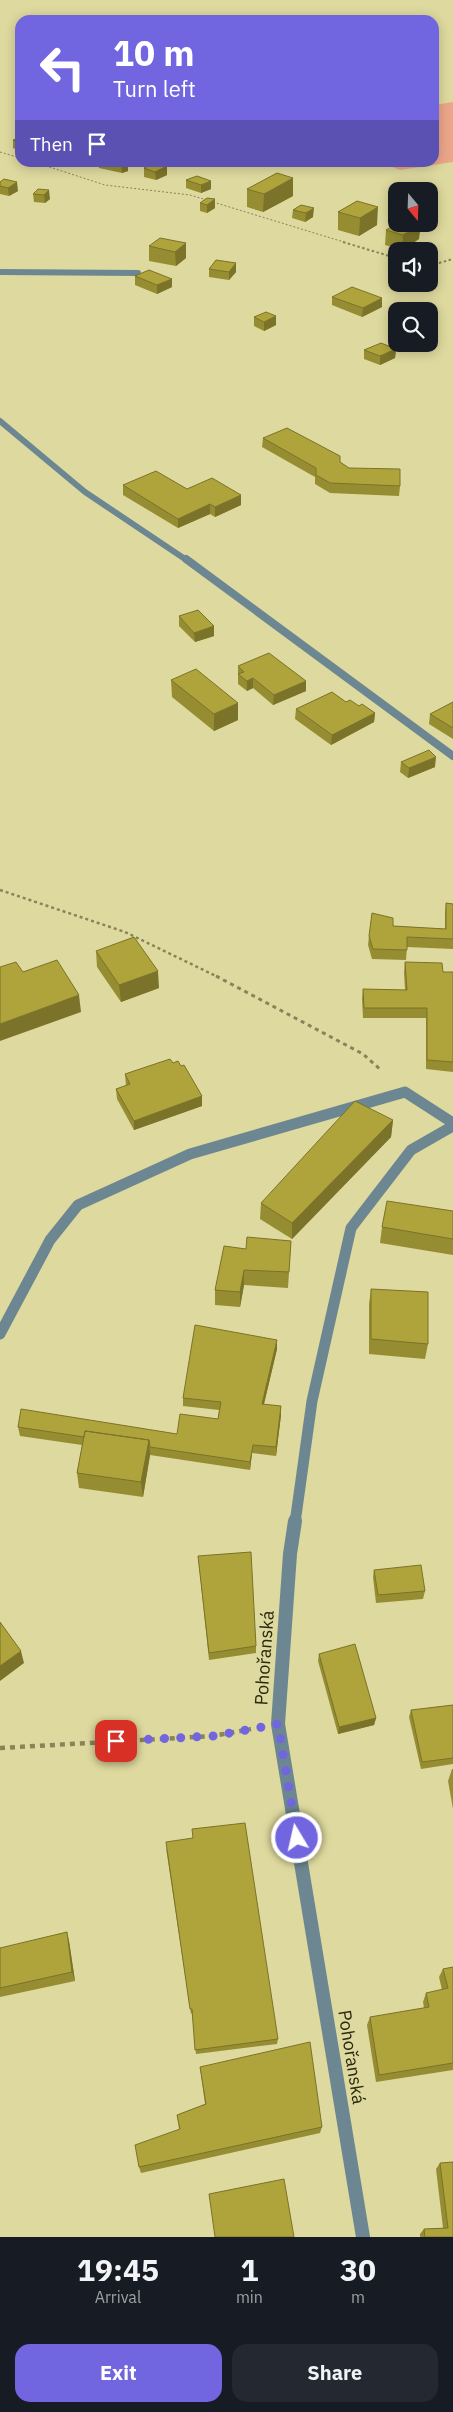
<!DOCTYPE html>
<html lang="en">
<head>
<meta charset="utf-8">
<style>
	body { margin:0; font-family:"IBM Plex Sans",sans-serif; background:#242831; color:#f1f3f6; height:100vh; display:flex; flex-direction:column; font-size:19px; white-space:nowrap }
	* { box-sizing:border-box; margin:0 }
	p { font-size:16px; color:#9ea1a6 }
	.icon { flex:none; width:28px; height:28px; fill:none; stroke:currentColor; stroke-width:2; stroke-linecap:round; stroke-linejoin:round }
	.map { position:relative; height:2237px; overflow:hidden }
	.sheet { display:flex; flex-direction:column; background:#171b24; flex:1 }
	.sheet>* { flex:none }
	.hud { position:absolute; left:15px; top:15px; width:424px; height:152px; border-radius:15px; box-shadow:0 2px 12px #0003; background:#7266e0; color:#fff; overflow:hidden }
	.needle { width:32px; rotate:161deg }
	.buttons { position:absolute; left:388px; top:182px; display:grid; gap:10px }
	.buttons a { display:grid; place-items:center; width:50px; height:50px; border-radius:10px; background:#171b24; box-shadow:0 2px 12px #0003; font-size:25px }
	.pin { position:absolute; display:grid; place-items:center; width:42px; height:42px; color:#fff; margin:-21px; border-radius:10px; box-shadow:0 2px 8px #0006 }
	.me { position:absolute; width:55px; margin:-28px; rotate:351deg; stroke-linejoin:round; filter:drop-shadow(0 0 4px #0008) }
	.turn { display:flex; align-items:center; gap:18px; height:105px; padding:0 15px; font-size:22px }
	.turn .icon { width:65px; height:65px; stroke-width:2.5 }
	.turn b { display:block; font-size:35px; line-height:42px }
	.then { display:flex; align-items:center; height:48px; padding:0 15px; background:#0003; gap:10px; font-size:19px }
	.eta { display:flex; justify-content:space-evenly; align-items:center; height:85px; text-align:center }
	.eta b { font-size:30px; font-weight:800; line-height:35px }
	.button { display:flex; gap:10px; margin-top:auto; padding:10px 15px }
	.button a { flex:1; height:58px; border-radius:15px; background:#7266e0; color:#fff; font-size:20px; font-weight:800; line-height:58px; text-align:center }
	.button a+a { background:#242831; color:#f1f3f6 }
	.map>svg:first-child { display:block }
</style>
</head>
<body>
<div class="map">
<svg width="453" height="2237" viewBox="0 0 453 2237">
	<rect width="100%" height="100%" fill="#ded99e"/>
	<!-- green -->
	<path fill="#eba689" d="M453,102V162L400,170L382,163L434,162V105Z"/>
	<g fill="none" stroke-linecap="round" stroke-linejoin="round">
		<!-- path-far4 -->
		<path stroke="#88845a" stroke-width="1" stroke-dasharray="2 2" stroke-linecap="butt" d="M0,152L20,158
			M34,162L105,185L190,195L207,200
			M213,202L347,243"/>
		<!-- path-far3 -->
		<path stroke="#88845a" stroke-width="2" stroke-dasharray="2.5 2.5" stroke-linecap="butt" d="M343,242L396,258
			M429,262L439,263L453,259"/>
		<!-- path-far2 -->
		<path stroke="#88845a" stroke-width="2.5" stroke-dasharray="3 3" stroke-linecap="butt" d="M0,890L125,932L218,977"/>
		<!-- path-far1 -->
		<path stroke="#88845a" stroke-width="3" stroke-dasharray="4 4" stroke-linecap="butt" d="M216,976L363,1054L382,1071"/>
		<!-- path -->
		<path stroke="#88845a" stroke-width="4.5" stroke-dasharray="5 5" stroke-linecap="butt" d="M0,1748L213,1736L251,1729"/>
		<!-- service -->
		<path stroke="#6c8791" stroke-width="6" d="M0,272L138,273"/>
		<!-- minor-far2 -->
		<path stroke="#6c8791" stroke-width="6" d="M0,421L85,492L188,561"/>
		<!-- minor-far1 -->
		<path stroke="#6c8791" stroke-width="8" d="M186,559L453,756"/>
		<!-- minor -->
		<path stroke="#6c8791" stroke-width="11" d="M0,1334L50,1240L78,1205L190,1154L405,1092L453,1123"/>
		<!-- tertiary-far1 -->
		<path stroke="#6c8791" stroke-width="11" d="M295,1523L312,1401L351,1228L411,1150L453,1126"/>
		<!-- tertiary -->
		<path stroke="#6c8791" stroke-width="14" d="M295,1521L290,1554L278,1724L363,2237"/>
	</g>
	<!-- wall -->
	<path fill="#968d33" d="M20,138V151L13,148V140Z
		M49,162H63L58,165Z
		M98,162H128V171L122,173L99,168Z
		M167,166V175L156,180L144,177V168Z
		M186,180L211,181V189L201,193L186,188Z
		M0,182L18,191L9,196L0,194Z
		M38,189L50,199L45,203L34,202L33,194Z
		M247,189L293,196L263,212L247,207Z
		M215,199V208L207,213L200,211V203Z
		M357,201L377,225L359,236L338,230V212Z
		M301,205L313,217L305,222L292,218L293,210Z
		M386,230L419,239L402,250L385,245Z
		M186,243V258L176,266L149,261V246Z
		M429,258L437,264V273L429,272Z
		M236,263V272L229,280L209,277V269Z
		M135,276L172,279V287L157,294L135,285Z
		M332,297L382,307L362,317L332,305Z
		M276,316V325L264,331L254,326V317Z
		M396,349L395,358L380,365L364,359V350Z
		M263,438L340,462L349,468L400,486L399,496L330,493L315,484V477L262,447Z
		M123,485L241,505L215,517L210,514L178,528L123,495Z
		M179,616L214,626V636L195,642L179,626Z
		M238,666L306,691L273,705L253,688L247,691L238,684Z
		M171,680L238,720L214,731L172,697Z
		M346,702L375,713L374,722L331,745L295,719L296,709Z
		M453,702V739L429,724L430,714Z
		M401,762L435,767L408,778L400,772Z
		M446,903L453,904V949L407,947L406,960L372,959L368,945L369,936L393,926L445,929V913Z
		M96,951L159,988L121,1002L97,967Z
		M405,962L443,972H453V1072L426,1069V1018H363L362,999L363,989L405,990L404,972Z
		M173,1063L202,1106L134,1130L117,1099L116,1089L126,1086L125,1074Z
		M393,1120L391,1137L292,1239L260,1219L261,1203Z
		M453,1211V1255L380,1243L382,1227Z
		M291,1241L288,1288L244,1285L240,1307L215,1305V1290L246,1249Z
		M371,1289L428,1344L425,1359L369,1354V1304Z
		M277,1340V1349L264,1404L281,1415L276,1456L252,1453L250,1470L150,1455L143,1497L79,1488L77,1473L82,1445L20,1436L18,1427L177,1434L218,1419L219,1410L183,1406V1398Z
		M198,1556L256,1646V1653L209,1660Z
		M374,1570L425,1591L423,1599L376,1603L373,1577Z
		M319,1654L376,1718L374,1725L338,1734L318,1661Z
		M453,1705V1764L421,1769L409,1717L411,1710Z
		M452,1769H453V1809L448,1781Z
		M166,1848L278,2039L277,2044L196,2054L192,2013L191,2014Z
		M69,1941L75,1981L0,1997V1948Z
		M453,1967V2070L376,2082L367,2025L370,2017L424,2008L423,2002L426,1993L442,1990L439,1977L443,1969Z
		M200,2067L322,2127L320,2133L141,2173L139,2167L179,2129L177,2115L205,2104Z
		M440,2163L453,2237H420V2234L424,2229L443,2228L436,2169Z"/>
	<!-- shaded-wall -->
	<path fill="#7a7329" d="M121,162H128V171L122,173Z
		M167,166V175L156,180L155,172Z
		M293,178V196L263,212L264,194Z
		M211,181V189L201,193V185Z
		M17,182L18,191L9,196L8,188Z
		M49,190L50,199L45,203L44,195Z
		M215,199V208L207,213V205Z
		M378,207L377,225L359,236L360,218Z
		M314,208L313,217L305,222L306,213Z
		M421,224L419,239L402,250L403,235Z
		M186,243V258L176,266L175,252Z
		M236,263V272L229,280V272Z
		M172,279V287L157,294V285Z
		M382,298V307L362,317L363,308Z
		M276,316V325L264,331V322Z
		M396,349L395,358L380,365V356Z
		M241,495V505L215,517V507Z
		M210,504V514L178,528V519Z
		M214,626V636L195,642L194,633Z
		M253,678V688L247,691V681Z
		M306,681V691L273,705L274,695Z
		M238,703V720L214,731V714Z
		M375,713L374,722L331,745L332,735Z
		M436,757L435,767L408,778L409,768Z
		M158,971L159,988L121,1002L119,985Z
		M79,995L81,1012L0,1041V1024Z
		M202,1096V1106L134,1130V1121Z
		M393,1120L391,1137L292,1239V1223Z
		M244,1270V1285L240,1307V1292Z
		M277,1340V1349L262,1412V1404Z
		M281,1406V1415L276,1456V1447Z
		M149,1440L150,1455L143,1497L141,1482Z
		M253,1445L252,1453L250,1470V1462Z
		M21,1651L24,1663L0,1681V1666Z
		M376,1718L374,1725L338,1734L339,1727Z
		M67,1932L69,1941L75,1981L72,1972Z"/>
	<!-- building -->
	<path fill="#afa43b" stroke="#7a7329" d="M20,138V143L13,140Z
		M156,163L167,166L155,172L144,168Z
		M277,173L293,178L264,194L247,189Z
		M197,176L211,181L201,185L186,180Z
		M4,179L17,182L8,188L0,186V182Z
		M38,189L49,190L44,195L33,194Z
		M207,198L215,199L207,205L200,203Z
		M357,201L378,207L360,218L338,212Z
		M301,205L314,208L306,213L293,210Z
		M396,224H421L403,235L386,230Z
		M160,238L186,243L175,252L149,246Z
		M429,258H437V264H429Z
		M216,260L236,263L229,272L209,269Z
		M149,270L172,279L157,285L135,276Z
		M352,287L382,298L363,308L332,297Z
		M266,312L276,316L264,322L254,317Z
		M381,343L396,349L380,356L364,350Z
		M287,428L340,456V462L349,468L400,469V486L330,483L316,475V468L263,438Z
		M156,471L187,489L212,478L241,495L215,507L210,504L178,519L123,485Z
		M198,610L214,626L194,633L179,616Z
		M269,653L306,681L274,695L253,678L247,681L238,674L244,672L238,666Z
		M196,669L238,703L214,714L171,680Z
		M332,692L346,702L350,700L359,706L362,704L375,713L332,735L296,709Z
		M453,702V728L430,714Z
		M429,750L436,757L409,768L401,762Z
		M446,903L453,904V939L407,937V950L373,949L369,936L372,913L393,918V926L446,929Z
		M134,937L158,971L119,985L96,951Z
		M57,960L79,995L0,1024V967L16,962L23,972Z
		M405,962L442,963L443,972H453V1062L427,1060V1008H364L363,989L407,990Z
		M170,1059L173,1063L178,1061L181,1066L184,1065L202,1096L134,1121L116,1089L130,1084L125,1074Z
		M355,1101L393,1120L292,1223L261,1203Z
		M387,1201L453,1211V1239L382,1227Z
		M247,1237L291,1241L289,1272L244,1270L240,1292L215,1290L224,1246L246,1249Z
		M371,1289L428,1292V1344L371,1339Z
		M195,1325L277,1340L262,1404L281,1406L276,1447L253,1445L250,1462L150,1447L149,1440L85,1431L84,1437L18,1427L21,1409L177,1434L180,1414L218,1419L221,1402L183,1398Z
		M85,1431L149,1440L141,1482L77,1473Z
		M251,1552L256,1646L209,1653L198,1556Z
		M421,1565L425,1591L378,1595L374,1570Z
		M0,1622L21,1651L0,1666Z
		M355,1644L376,1718L339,1727L319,1654Z
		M453,1705V1758L422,1762L411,1710Z
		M245,1823L278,2039L195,2050L192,2009H190L166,1842L193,1838L192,1829Z
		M67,1932L72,1972L0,1988V1948Z
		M453,1967V2063L379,2075L370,2017L429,2007L426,1993L448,1988L443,1969Z
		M310,2042L322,2127L139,2167L135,2145L180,2129L177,2115L206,2104L200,2067Z
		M453,2162V2237H425L424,2229L448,2228L440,2163Z
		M284,2179L294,2237H215L209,2194Z"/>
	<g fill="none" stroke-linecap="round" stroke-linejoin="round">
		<!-- route -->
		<path stroke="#7266e0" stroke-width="9" stroke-dasharray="0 16.2" d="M116,1741L214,1736L278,1724L297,1838"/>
	</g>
	<g text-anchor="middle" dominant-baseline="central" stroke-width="4" stroke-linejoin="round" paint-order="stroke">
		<!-- near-street labels -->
		<g font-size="18" fill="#2a2810" stroke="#ded99e">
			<text transform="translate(264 1658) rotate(-86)">Pohořanská</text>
			<text transform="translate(352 2057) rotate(81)">Pohořanská</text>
		</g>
	</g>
</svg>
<div class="buttons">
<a><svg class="needle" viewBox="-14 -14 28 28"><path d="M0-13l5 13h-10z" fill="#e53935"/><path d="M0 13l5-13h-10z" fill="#9ea1a6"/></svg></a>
<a><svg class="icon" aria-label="sound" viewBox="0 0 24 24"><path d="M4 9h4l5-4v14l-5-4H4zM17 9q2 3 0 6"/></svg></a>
<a><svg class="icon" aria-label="search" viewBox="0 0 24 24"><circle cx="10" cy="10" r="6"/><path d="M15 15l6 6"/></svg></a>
</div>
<div class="pin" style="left:116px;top:1741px;background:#d93025"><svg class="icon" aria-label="arrive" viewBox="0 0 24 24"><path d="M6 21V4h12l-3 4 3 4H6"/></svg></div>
<svg class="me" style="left:297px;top:1838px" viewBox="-20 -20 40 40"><circle r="17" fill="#7266e0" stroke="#fff" stroke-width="3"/><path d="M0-11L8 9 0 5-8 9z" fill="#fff"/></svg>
<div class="hud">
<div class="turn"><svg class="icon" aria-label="left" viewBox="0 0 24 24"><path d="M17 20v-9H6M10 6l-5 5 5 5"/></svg><div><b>10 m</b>Turn left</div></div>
<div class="then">Then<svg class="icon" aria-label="arrive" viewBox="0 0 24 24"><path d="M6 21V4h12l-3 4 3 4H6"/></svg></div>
</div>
</div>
<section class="sheet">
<div class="eta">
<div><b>19:45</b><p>Arrival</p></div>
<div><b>1</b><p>min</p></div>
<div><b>30</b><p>m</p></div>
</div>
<div class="button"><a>Exit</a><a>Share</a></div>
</section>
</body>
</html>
